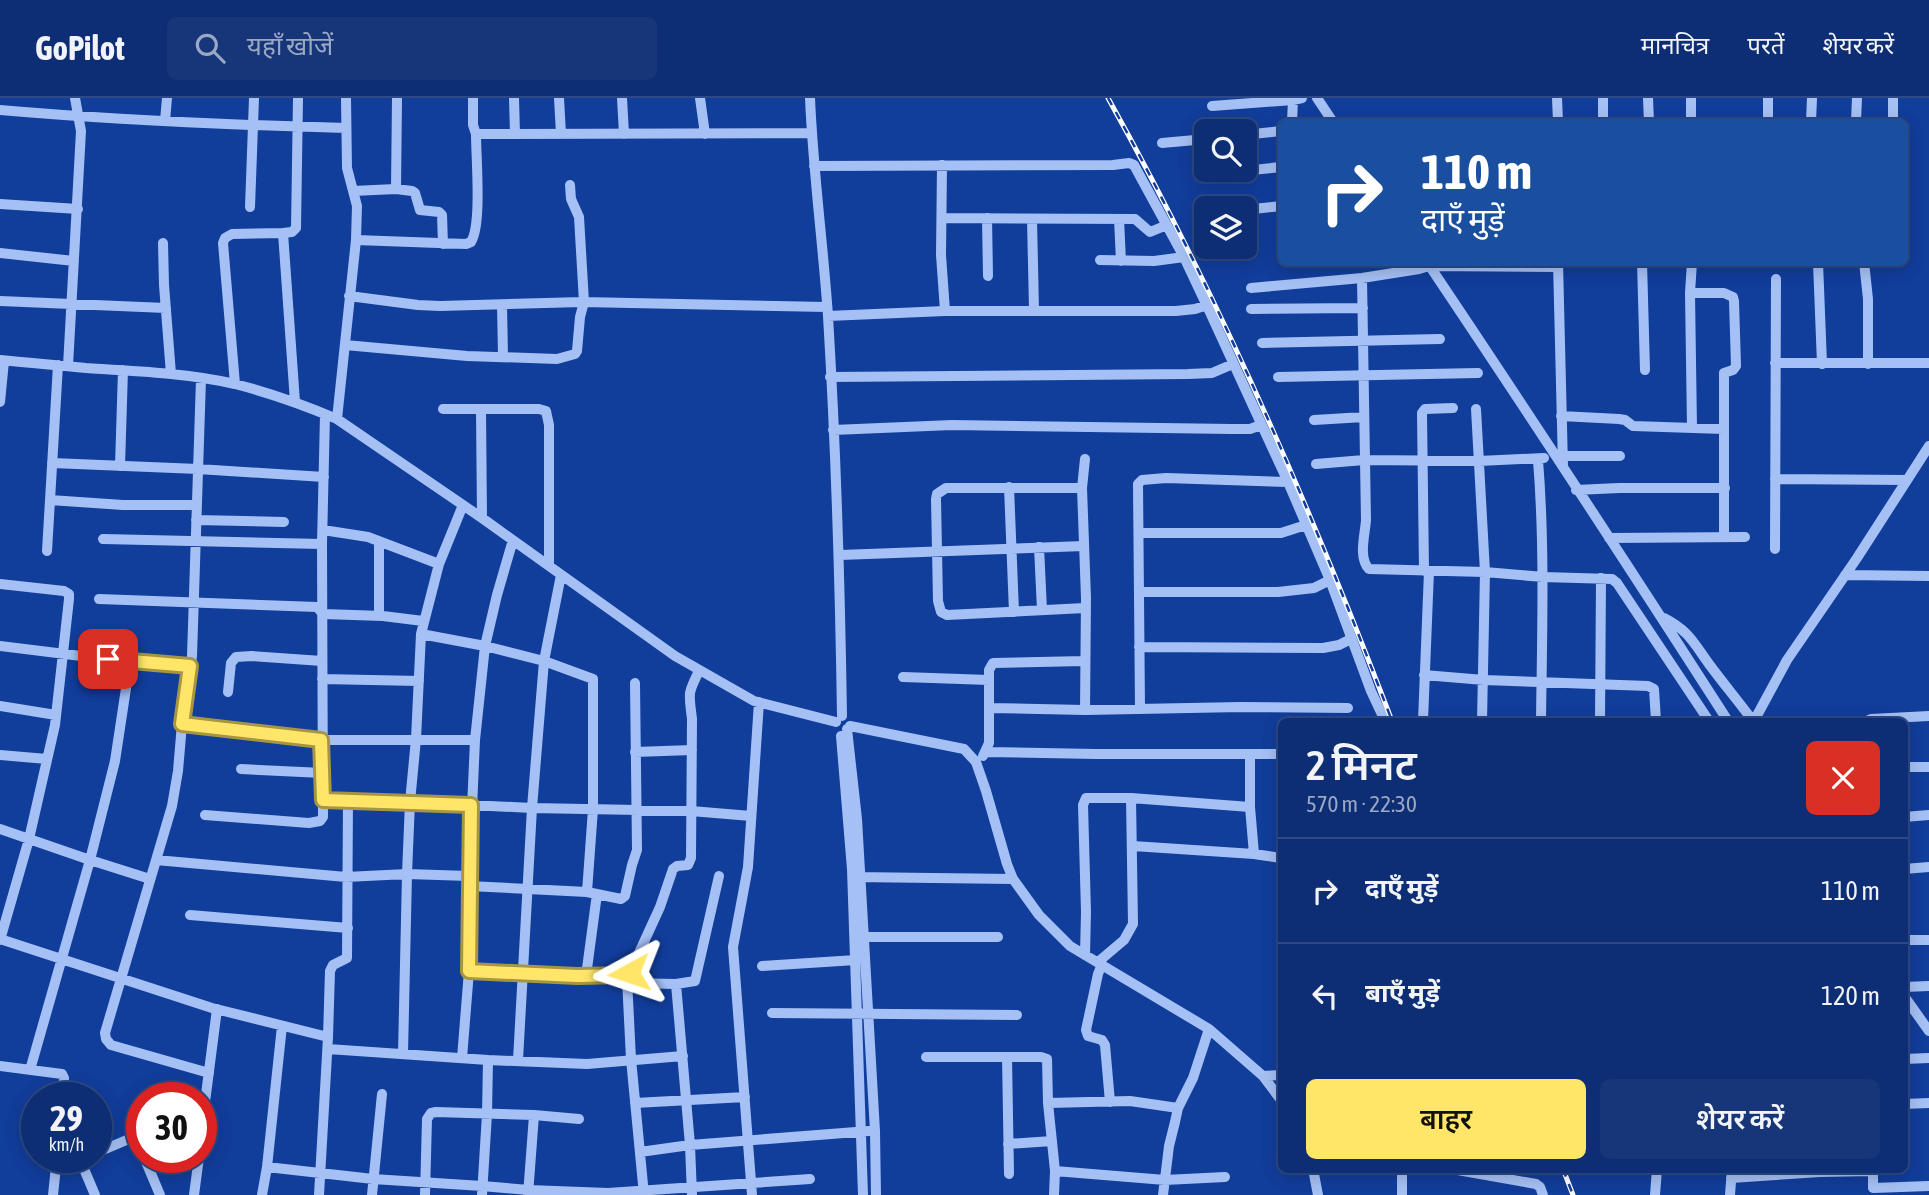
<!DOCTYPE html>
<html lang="hi">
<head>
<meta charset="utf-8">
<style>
	body { margin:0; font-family:"Asap Condensed","Noto Sans Devanagari",sans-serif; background:#163679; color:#f1f3f6; height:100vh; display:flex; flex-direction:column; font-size:26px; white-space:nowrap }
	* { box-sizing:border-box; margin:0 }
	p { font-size:23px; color:#9aa8c5 }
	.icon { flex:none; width:38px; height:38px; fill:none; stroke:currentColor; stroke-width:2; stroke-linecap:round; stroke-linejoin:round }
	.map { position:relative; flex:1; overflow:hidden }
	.drawer { position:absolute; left:1278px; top:620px; width:630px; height:455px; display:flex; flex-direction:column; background:#0d2e74; border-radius:10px; box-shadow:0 4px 18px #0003,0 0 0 2px #2d4a86 }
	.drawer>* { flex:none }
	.top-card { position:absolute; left:1278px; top:21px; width:630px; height:147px; border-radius:10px; box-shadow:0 4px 18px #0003,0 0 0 2px #2d4a86; background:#1a4fa0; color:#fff; overflow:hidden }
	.fabs { position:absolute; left:1194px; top:21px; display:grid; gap:14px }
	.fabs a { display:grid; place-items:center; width:63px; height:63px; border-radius:10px; background:#0d2e74; box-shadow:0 4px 18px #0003,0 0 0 2px #2d4a86; font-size:35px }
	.speed { position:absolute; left:21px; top:984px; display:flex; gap:14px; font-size:35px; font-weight:700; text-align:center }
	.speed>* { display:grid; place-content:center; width:91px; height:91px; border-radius:50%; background:#0d2e74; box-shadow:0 4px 18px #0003,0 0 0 2px #2d4a86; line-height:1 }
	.speed small { font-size:18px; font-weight:400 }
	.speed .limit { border:10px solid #d22; background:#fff; color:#111 }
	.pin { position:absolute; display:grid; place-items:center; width:60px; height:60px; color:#fff; margin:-30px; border-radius:14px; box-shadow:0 4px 10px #0006 }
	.me { position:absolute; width:77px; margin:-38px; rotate:265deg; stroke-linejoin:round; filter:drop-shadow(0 0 5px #0008) }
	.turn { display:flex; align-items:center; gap:24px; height:147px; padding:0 28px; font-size:32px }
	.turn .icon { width:91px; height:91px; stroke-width:2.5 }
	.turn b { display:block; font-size:49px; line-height:60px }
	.round { display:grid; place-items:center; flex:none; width:74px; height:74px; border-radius:10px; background:#163679 }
	.headline { display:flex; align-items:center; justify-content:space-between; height:119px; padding:0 28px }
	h1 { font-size:42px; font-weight:600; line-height:52px }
	.button { display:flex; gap:14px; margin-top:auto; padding:14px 28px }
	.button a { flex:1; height:80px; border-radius:10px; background:#ffe669; color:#111; font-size:28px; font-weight:600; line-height:80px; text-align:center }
	.button a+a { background:#163679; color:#f1f3f6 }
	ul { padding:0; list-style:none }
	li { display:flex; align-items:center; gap:21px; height:105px; padding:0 28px; border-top:2px solid #2d4a86 }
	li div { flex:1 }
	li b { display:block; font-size:26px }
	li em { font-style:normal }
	header { display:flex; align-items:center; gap:42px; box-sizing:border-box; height:98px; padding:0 35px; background:#0d2e74; border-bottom:2px solid #2d4a86 }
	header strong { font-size:33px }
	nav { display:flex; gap:38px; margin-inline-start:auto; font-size:24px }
	.search { width:490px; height:63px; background:#163679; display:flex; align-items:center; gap:18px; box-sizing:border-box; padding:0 24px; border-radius:10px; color:#9aa8c5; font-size:26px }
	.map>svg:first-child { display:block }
</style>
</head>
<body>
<header>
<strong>GoPilot</strong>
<div class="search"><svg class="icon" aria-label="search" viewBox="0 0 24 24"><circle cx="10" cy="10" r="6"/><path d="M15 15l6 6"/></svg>यहाँ खोजें</div>
<nav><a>मानचित्र</a><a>परतें</a><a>शेयर करें</a></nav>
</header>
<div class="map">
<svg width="1929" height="1097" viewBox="0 0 1929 1097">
	<rect width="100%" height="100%" fill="#113d9b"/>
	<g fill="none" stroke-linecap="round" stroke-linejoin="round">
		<!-- minor -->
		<path stroke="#a5c0f4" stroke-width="10" d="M346,0L347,70L357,108L356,142
			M473,0V27L476,36
			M514,0L515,36
			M559,0L561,36
			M622,0L624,36
			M700,0L705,36
			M810,0C813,73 823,145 828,218C836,351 840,484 842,618
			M1317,0L1333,24
			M1557,0L1558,24
			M1648,0L1649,24
			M1691,0V24
			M1212,8L1293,2L1302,0
			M0,12C115,22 230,27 346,30
			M165,23L167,0
			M1292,24L1293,2
			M1603,24V0
			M1768,24V0
			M1811,24L1812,0
			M1856,24L1857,0
			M1893,24V0
			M1244,37L1281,33
			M1162,45L1206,41
			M942,67L941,157L945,213
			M814,68L1113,67L1129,65L1134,67L1184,159L1209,212L1288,384L1330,482L1371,593L1385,623
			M1204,77L1281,69
			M396,91L412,93L415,95L420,112L439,114L442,117L443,146
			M353,93L396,91L397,0
			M0,106L78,111
			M250,109L254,0
			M1244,112L1281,108
			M942,120L1135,121L1150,134L1167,127
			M987,120L988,178
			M1032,121L1034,212
			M1119,121L1121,163
			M163,145L164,187L171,276
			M0,155L74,163
			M1100,162L1154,163L1184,159
			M1427,164C1529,316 1629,469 1728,623
			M1558,164L1563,368
			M1642,164L1645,272
			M1692,164L1690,195H1724L1733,199L1734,203L1736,268L1733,272L1724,275V439
			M1818,164L1822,266
			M1864,164L1868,201V266
			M1362,180L1366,422C1365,437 1358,460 1369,471L1485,474L1543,479L1612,481L1617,485L1709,623
			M1251,190L1362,180L1419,171L1429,168L1557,169
			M1690,195L1692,330
			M349,198L418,207L440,208L582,204L827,209
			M0,203L166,210
			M502,207L503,258
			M1251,211L1363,210
			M828,218L945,213H1176L1195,211L1207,207
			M1262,245L1440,241
			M345,247L467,258L557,261L575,256L577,253L580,219L584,204L579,119L571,101L570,87
			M0,262C29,265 57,267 86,270C135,273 186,275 235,286C270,295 304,307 337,321L482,420L675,558L754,603L836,624
			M1775,265H1929
			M68,268L81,33L75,0
			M830,279L1188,276L1212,275L1233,266
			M1278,279L1478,275
			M201,281L192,558L182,626L178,673L172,708L105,935L106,941L111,947L209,975
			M235,286L223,145L225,140L232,136L283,135
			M0,304L4,263
			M295,304L283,135L292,134L296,130L298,0
			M443,311H539L546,313L549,327V467
			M1476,311L1485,474L1482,623
			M481,312L482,420
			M1561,318L1619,321L1625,322L1633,328L1724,331
			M337,321L356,142L466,146L471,144C482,127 476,60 476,36L811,35
			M1314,322L1364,319
			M833,332L952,327L1232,331H1250L1261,327
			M1562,358H1620
			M1538,362C1545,449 1542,536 1541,623
			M52,365L198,371L324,379
			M1316,366L1364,362L1479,363L1544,360
			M120,368L123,272
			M1775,381L1907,382
			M1009,389L1014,514
			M1082,390H946L937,396L936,401L938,503L941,514L947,517L1085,510
			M1576,392L1619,390H1725
			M50,402L123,407H197
			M196,422L284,424
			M323,432L368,439L439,466
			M1139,435H1281L1306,427
			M1609,440L1745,439
			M103,441L322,446
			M1039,449L1042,512
			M1775,451L1776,181
			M47,453L58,267
			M840,457L1084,448
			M1424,473L1422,315L1425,311L1453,310
			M1845,477L1929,478
			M0,486L64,493L69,496V501L55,627L29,741L0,842
			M1139,494H1278L1314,490L1330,482
			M99,501L317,509L323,516L383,518L423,523
			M379,518V444
			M1664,520C1689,533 1693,544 1709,566C1723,585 1739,604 1753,623
			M421,536L485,548L544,563L593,581V711L587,794
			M0,548L130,564L189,568
			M1139,549L1323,550L1339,547L1351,541
			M130,564L115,663L90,762L150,781
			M1424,577L1484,582L1648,588L1654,591L1656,623
			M903,579L989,582
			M322,581L419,583
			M228,594L231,565L236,559L252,558L322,563
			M0,608L56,617
			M989,610L1085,612L1241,609L1348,610
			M1140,610L1138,386L1142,382L1166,380L1288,384
			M1085,612L1086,500L1082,390L1085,361
			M1423,623L1429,473
			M1600,623L1601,480
			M1754,623L1787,562L1857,460L1929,348
			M1867,623L1871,621L1929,618
			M182,626L321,642H475
			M850,628L964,651L976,664L986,693L1007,766L1013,781L1039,817L1070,848L1209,931L1263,978L1281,1002
			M847,631L857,721L875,1033L876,1097
			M841,638L852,771L863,1097
			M635,654L692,652
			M986,654L1096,656H1281
			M1250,656V709L1254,756
			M0,657L47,661
			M983,658L989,645V572L993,565L1084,563
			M1904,669H1929
			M241,671L323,675
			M323,702L410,704L532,710L691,713L751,718
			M205,717L309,725L320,723L323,719L322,446L325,317
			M1904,719L1929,717
			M0,731L90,762L30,972
			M1133,748L1254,756L1281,760
			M156,762L346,779L407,776L469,778
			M1904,771L1929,769
			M854,779L1013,781
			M469,788L587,794L621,801L625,798L632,767L637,752L635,585
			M190,817L348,830
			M857,839H998
			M0,841L212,910L328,939L319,1097
			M1904,842H1929
			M1085,857L1086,814L1083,707L1086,700H1131L1250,709
			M1098,864L1124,842L1133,826L1131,700
			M1102,866L1098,876L1086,932L1088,938L1102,942L1105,947L1110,1004
			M762,868L856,862
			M469,873L586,878L597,796
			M586,878L628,877
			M627,885L676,886L690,1047L692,1097
			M676,886L695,883L719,778
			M1904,889L1929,888
			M1904,898L1929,933
			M772,915L1017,917
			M328,939L330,873L333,867L347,860L348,701
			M328,951L488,962L487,1016L482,1097
			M403,956L407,776L410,704L416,641L421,536L439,466L463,407
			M926,959H1041L1047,961L1048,1005L1055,1073L1054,1097
			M1007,959L1009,1076
			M462,960L469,873V778L475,642L485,548L497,497L513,442
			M1904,961L1929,960
			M488,962L587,966L683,958
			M518,962L532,710L544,563L561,477
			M0,968L62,976L64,980L63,999
			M1263,978L1281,977
			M635,1005L745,999
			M1048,1005L1130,1003L1178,1010
			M1904,1006L1929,1005
			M534,1017L579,1021
			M142,1031L136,1032L135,1035L142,1054
			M201,1035L217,911
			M1008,1046L1052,1043
			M640,1054L690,1047L869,1033
			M96,1055L136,1038
			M79,1059L95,1097
			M144,1059L160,1097
			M267,1069L373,1081L482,1088L529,1092L608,1095L810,1081
			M1313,1071L1318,1097
			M1402,1071V1097
			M1452,1071L1536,1086L1540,1089L1543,1097
			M1873,1071V1090L1929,1088
			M1055,1073L1165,1082L1225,1079
			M1731,1080L1820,1074L1873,1073
			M53,1097L57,1059
			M194,1097L199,1059
			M262,1097L267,1069L282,928
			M372,1097L382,996
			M425,1097L427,1021L431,1015L436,1014L534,1017L528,1097
			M644,1097L631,961L627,881L660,809L673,771L677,768L688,767L691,760L692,621C689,595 687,597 699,573
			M752,1097L733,849L748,769L759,604
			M1163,1097L1169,1048L1175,1024L1178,1010L1193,980L1209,931
			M1655,1097L1657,1071
			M1730,1097L1732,1071"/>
		<!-- rail casing -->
		<g stroke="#fff" stroke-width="5">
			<path id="rail" d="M1108,0C1219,199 1311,410 1392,623
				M1563,1071L1573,1097"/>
		</g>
		<!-- rail -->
		<use href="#rail" stroke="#113d9b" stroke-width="2.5" stroke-dasharray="8" stroke-linecap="butt"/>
	</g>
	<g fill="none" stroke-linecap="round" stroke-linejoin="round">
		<!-- route casing -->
		<g stroke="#a69644" stroke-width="18">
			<path id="route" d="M108,561L190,568L182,626L321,642L323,702L471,707L469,873L577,878L628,877L629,875"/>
		</g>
		<!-- route -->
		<use href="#route" stroke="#ffe669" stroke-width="12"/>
	</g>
</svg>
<div class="fabs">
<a><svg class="icon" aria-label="search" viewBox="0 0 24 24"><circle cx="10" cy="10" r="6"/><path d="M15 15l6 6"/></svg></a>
<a><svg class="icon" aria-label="layers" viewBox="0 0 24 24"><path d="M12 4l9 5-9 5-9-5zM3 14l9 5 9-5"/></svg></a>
</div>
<div class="speed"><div>29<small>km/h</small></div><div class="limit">30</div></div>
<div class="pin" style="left:108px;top:561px;background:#d93025"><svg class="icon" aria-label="arrive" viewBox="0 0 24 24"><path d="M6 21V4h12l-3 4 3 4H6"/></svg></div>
<svg class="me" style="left:629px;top:875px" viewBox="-20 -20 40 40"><path d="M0-17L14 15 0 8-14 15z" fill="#ffe669" stroke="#fff" stroke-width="4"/></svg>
<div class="top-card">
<div class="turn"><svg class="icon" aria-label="right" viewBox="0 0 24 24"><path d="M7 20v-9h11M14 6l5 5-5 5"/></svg><div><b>110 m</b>दाएँ मुड़ें</div></div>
</div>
<section class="drawer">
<div class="headline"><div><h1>2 मिनट</h1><p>570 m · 22:30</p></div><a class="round" style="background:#d93025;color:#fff"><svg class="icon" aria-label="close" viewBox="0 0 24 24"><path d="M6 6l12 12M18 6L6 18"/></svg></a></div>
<ul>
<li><svg class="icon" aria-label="right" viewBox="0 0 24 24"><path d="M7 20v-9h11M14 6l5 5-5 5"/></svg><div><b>दाएँ मुड़ें</b></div><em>110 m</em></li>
<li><svg class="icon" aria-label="left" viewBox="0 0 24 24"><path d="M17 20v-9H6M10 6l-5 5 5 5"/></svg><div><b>बाएँ मुड़ें</b></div><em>120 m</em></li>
</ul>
<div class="button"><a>बाहर</a><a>शेयर करें</a></div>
</section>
</div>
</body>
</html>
